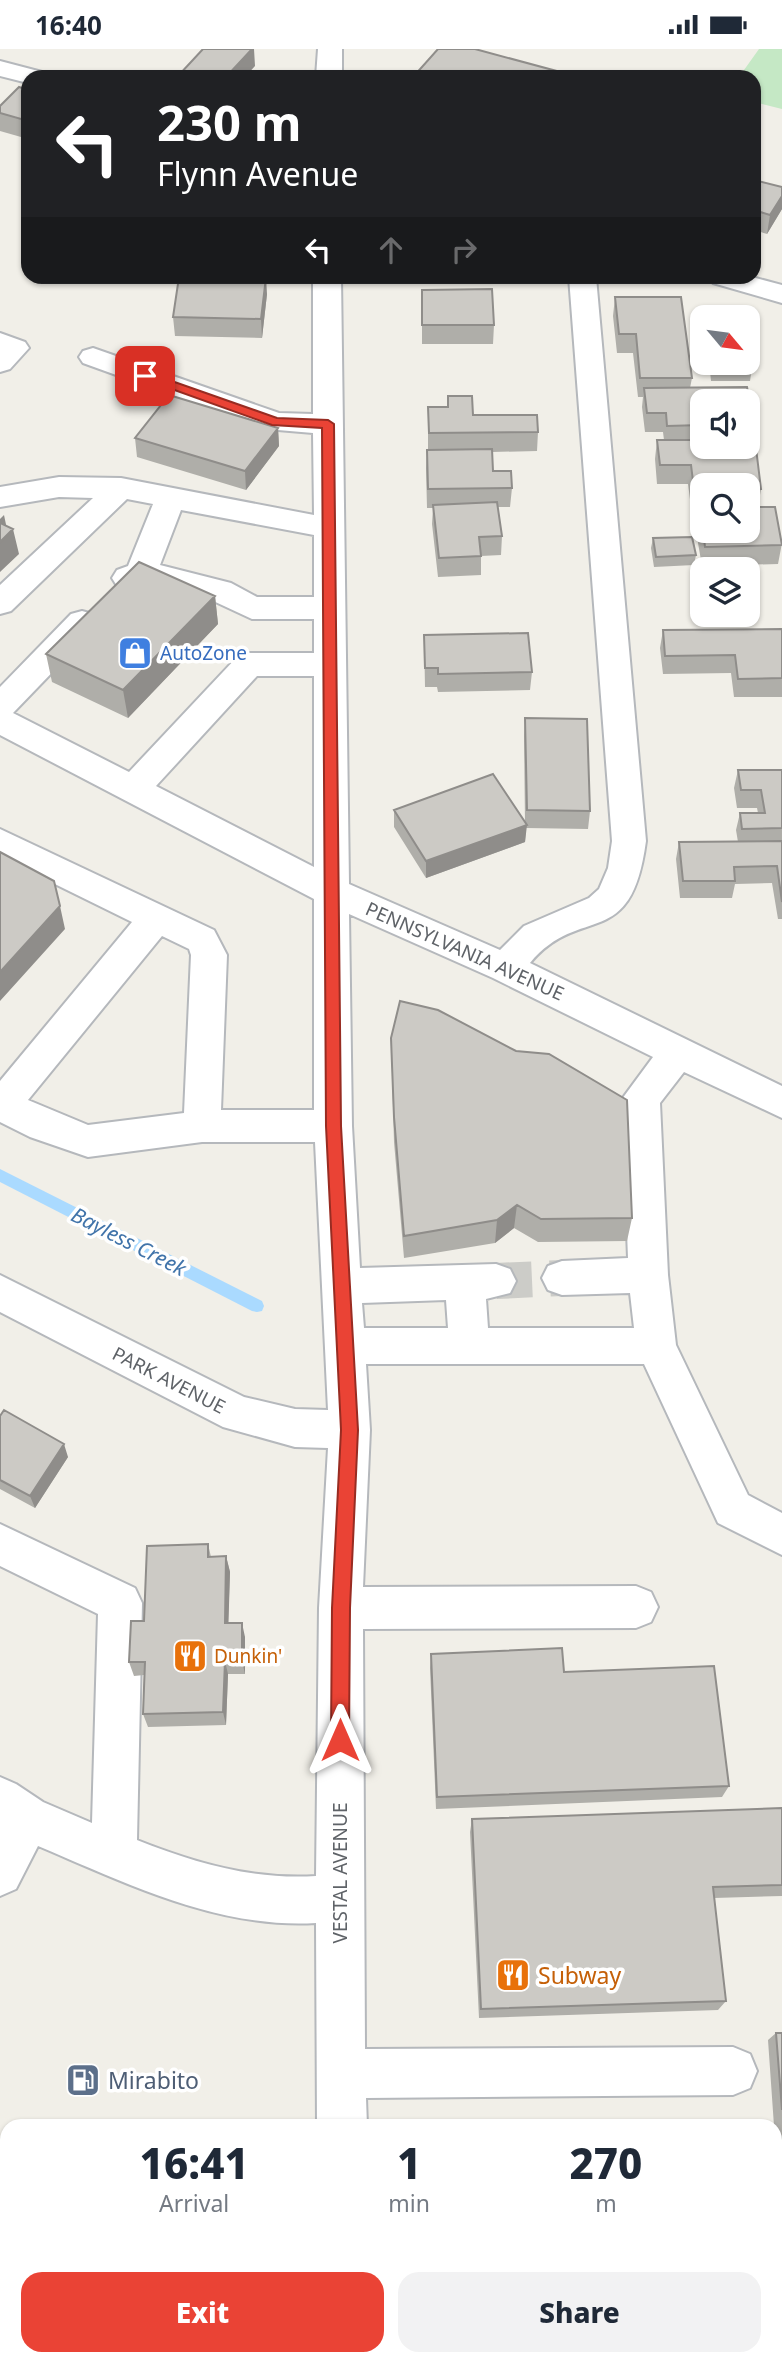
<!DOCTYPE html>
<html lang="en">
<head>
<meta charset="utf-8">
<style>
	body { margin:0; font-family:"Noto Sans",sans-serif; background:#f2f2f3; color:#1f2937; height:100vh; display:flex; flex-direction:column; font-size:26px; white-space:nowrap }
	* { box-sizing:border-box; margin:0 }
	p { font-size:23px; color:#747a83 }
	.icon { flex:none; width:38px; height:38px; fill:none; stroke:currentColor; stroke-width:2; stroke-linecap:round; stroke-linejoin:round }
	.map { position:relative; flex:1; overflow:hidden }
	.drawer { position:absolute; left:0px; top:2070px; width:782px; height:247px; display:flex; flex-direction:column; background:#fff; border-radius:21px 21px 0 0; box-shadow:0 2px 5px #0004 }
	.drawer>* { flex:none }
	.top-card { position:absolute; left:21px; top:21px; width:740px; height:214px; border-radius:21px; box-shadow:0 2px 5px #0004; background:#202124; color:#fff; overflow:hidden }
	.needle { width:46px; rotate:119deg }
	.tools { position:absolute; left:690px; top:256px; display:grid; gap:14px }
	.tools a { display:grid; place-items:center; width:70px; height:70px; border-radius:14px; background:#fff; box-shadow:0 2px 5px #0004; font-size:35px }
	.pin { position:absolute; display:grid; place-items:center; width:60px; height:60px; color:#fff; margin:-30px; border-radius:14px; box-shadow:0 4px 10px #0006 }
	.me { position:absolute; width:77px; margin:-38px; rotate:0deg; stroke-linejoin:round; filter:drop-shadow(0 0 5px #0008) }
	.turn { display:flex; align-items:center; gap:24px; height:147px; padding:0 21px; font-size:32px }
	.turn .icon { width:91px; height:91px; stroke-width:2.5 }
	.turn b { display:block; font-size:49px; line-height:60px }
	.lanes { display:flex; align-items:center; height:66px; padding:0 21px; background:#0003; justify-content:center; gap:35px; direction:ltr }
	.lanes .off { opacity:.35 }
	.eta { display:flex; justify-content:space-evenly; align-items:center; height:119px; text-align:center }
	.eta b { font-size:42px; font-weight:800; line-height:49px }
	.action { display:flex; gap:14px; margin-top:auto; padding:14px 21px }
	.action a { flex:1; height:80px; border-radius:21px; background:#ea4335; color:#fff; font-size:28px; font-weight:800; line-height:80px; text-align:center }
	.action a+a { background:#f2f2f3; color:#1f2937 }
	.status { display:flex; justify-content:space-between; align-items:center; height:49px; padding:0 35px; background:#fff; direction:ltr }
	.status svg { height:19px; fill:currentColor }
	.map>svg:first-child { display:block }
</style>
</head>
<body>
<div class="status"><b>16:40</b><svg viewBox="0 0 49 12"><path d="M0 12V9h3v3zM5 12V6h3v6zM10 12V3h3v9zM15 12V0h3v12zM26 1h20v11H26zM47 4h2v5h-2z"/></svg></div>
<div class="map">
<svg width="782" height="2316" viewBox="0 0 782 2316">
	<rect width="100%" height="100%" fill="#f1efe8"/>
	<!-- green -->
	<path fill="#c5e8c5" d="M759,0H782V60L754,53V28H739Z"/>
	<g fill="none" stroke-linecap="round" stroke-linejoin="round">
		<!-- stream -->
		<path fill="#aadaff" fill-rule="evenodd" d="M0,1120L262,1252L264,1257L262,1262L257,1263L252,1262L0,1133Z"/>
		<!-- minor-tunnel -->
		<path stroke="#ccccc8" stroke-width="36" stroke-dasharray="36 18" stroke-linecap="butt" d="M496,1232L562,1229"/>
		<!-- minor casing -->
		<g stroke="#b5b8bc" stroke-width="4">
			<path id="minor" d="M318,0H342V28H316Z
				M0,12L42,23L46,28H28V34L0,27Z
				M313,228H341L349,835L500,901L524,877L589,849L599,840L608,819L612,792L569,228H596L646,792C631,905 581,853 530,914L782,1037V1069L684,1023L660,1054L668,1226L676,1296L748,1446L782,1464V1506L718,1474L644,1315H366L370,1381L363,1538L636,1537L651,1543L658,1558L651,1573L636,1579L363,1580L365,2000L733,1998L750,2005L757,2022L750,2039L733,2046L366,2049L367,2077H317L316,1874C218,1880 126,1834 38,1797L16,1840L0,1847V1728L16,1735L43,1753L92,1774L98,1565L0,1517V1475L135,1539L142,1554L137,1791C195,1814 253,1831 316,1827L319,1559L328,1399L295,1398L223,1378L0,1263V1226L244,1348L295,1360L328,1361L315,1093H202L88,1108L30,1088L0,1073V1032L132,873L0,808V780L214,881L227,906L221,1061H314V850L0,686V638L71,565L82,562L93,565L98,573L93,581L13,664L129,723L238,607L249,604H314V570H252L209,550L166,538L143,535L128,540L117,537L112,529L117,521L128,517L153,455L127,450L11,562L0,565V536L93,449L59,448L0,458V438L59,428L121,429L314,466L313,384L266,380L83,314L79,308L83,302L93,299L279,364L313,365ZM181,461L314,486V548H257L231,534L160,516ZM257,627H314V818L156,737ZM349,865L493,929L653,1008L622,1050L628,1209L562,1212L548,1217L542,1229L548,1241L562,1246L630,1244L634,1279H488L486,1250L510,1244L516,1232L510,1220L496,1215L360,1219L352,1077ZM162,887L189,900L191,906L184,1064L88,1076L28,1051ZM446,1251L448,1279H364L362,1254Z
				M709,228H752L782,236V254L713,234Z
				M0,284L25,293L29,299L10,320L0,323Z
				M775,2197H782V2249H775Z
				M7,2289V2310H52L54,2316H0V2293Z
				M319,2310H371V2316H319Z"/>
		</g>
		<!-- minor -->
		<use href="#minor" fill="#fff" fill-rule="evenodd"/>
	</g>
	<!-- wall -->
	<path fill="#afaea9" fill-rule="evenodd" d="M28,41V90L0,82V57Z
		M754,131L782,138V160L767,185L754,181Z
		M422,228H479V230L422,229Z
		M422,241L494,276L493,295H422Z
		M267,245L262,289L175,287L173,268Z
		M615,248H681L692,329L690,339L747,338L754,375L751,391H755L761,440L758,458H775L782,494L778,515L702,517L698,494L702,475V481H747V436H702V458H691L688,435H657L655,410L657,391H664L663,383H645L642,358L643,348H638L633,304H617L613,267ZM702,352H747V397H702Z
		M708,260L747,261L753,313L750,332H711L709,313H747V268H707Z
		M428,358L473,366L538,383L537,402L492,403L493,422L512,439L510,458H498L502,487L501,506L481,507V526L438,528L432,475L433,459H427L426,419L427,401H428Z
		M278,379L279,397L246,441L137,408L135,389Z
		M653,489L696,506L694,516L654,518L651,499Z
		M215,547L218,575L128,669L52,633L46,605Z
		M782,580V648H734L731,624L663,625L660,599L663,581Z
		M424,586L532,623L530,641L438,643L437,638H425Z
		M525,669L590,762L588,780L526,779L525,793L426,829L394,778V761L525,774L524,687Z
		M738,721H782V870H778L772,834L735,835L732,849H680L676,810L679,793H738L736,781L740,764H758L757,759H737L734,739Z
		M391,989L632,1169L627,1192L538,1193L514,1179L495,1194L404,1209L394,1093Z
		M0,1367L68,1408L35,1459L0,1440Z
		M208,1495L211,1508L226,1507L230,1523L228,1574L245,1588V1625H228L226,1676L148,1678L143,1665L144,1626L134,1627L129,1613L144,1572Z
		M431,1605L564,1623L729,1737L722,1748L436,1760L430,1619Z
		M782,1759V1847L714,1849L726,1952L718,1961L479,1969L470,1783L472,1770Z
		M776,1984H782V2124H778L775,2077H774L768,1991Z"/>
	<!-- shaded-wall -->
	<path fill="#8f8d8a" d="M252,0H254L255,17L245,28H226Z
		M782,147V160L767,185L770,166Z
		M266,228L267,245L262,289L261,270Z
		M278,379L279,397L246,441L245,422Z
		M4,466L8,485L13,480L19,505L0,523V470Z
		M215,547L218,575L128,669L123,641Z
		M527,776L525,793L426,829V812Z
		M60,857L65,880L0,952V923Z
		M517,1156L514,1179L495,1194L497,1171Z
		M64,1395L68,1408L35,1459L30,1447Z
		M226,1507L230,1523L228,1589L225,1574Z
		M242,1574L245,1588V1625L242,1612Z
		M225,1612L228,1625L226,1676L223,1663Z"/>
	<!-- building -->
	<path fill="#cccac5" stroke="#8f8d8a" stroke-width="2" d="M203,0H252L226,28H182L178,27Z
		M438,0H475L579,28H413Z
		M19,38L28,41V72L0,64V57Z
		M754,131L782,138V147L770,166L754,161Z
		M179,228H266L261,270L173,268Z
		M492,240L494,276H422V241Z
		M615,248H681L692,329H640L636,285H619Z
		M708,260L747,261L753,313H742H747V268H709Z
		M747,338L754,375H747V352H702V376L667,377L666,364H647L644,339Z
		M169,346L278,379L245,422L135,389Z
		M448,347H472L473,366H537L538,383L429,384L428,358H448Z
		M657,391H702V397H747V391H755L761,440H747V436H702V440H694L691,416H660Z
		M492,400L493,422H511L512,439L428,440L427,401Z
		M497,453L502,487L479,488L481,507L439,509L433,456Z
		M747,458H775L782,496L705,498L703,481H747Z
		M0,474L13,480L0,493Z
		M692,488L696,506L656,508L653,489Z
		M139,513L215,547L123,641L46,605Z
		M782,580V629L738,630L735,606L665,607L663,581Z
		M528,584L532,623L438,625V619H425L424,586Z
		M525,669L587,670L590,762L527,761Z
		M738,721H782V779L742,780L740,764H765L761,741H741Z
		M493,725L527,776L426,812L394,761Z
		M782,792V853L777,817L734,818L735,832H683L679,793Z
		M0,803L54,832L60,857L0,923Z
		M400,952L438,961L516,1002L549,1005L627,1051L632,1169L541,1170L517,1156L497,1171L404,1187L394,1068L391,989Z
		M4,1361L64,1395L30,1447L0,1431V1367Z
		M208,1495V1508L226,1507L225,1574H242V1612H225L223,1663L143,1665L145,1613H129L131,1572H144L147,1497Z
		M562,1599L564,1623L714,1617L729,1737L437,1748L431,1605Z
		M782,1759V1836L713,1838L726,1952L481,1960L472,1770Z
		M776,1984H782V2061Z
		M782,2311V2316H701Z"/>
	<!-- route -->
	<path fill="#ea4335" stroke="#982c22" stroke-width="2" d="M141,324H149L277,369L328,371L334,375L341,1077L358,1381L350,1559L349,1691L347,1697L340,1700L334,1697L331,1691L332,1559L341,1381L326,1077L322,379L272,376L141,329Z"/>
	<!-- icons -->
	<defs>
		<g id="shop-square" transform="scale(1.75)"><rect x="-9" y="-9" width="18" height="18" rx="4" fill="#3f7fe0" stroke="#fff"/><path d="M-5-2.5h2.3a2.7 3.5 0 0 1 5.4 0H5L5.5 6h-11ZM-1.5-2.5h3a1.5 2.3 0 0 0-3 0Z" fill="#fff"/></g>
		<g id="restaurant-square" transform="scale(1.75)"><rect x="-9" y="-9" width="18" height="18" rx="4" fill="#e8710a" stroke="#fff"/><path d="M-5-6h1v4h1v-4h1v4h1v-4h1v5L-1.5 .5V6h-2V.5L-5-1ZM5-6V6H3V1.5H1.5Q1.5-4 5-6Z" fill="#fff"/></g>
		<g id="fuel-square" transform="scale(1.75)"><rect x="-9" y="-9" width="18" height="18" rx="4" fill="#5c6f8a" stroke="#fff"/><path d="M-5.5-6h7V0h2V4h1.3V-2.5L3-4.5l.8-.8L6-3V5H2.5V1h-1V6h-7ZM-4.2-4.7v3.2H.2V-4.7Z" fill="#fff"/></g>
	</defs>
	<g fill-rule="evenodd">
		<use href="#shop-square" x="135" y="604"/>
		<use href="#restaurant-square" x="190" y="1607"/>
		<use href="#restaurant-square" x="513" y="1926"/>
		<use href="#fuel-square" x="83" y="2031"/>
	</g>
	<g text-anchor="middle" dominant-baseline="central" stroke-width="7" stroke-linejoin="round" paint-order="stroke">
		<!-- shop labels -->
		<g font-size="19" fill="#366cbe" stroke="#fff" text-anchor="start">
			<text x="160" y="604">AutoZone</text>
		</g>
		<!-- street labels -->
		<g font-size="19" fill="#5f6368" stroke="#fff">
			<text transform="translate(465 902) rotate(24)">PENNSYLVANIA AVENUE</text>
			<text transform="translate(169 1331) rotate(27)">PARK AVENUE</text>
			<text transform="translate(340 1824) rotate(-90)">VESTAL AVENUE</text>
		</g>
		<!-- food labels -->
		<g font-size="19" fill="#c56008" stroke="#fff" text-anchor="start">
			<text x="214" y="1607">Dunkin'</text>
		</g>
		<!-- water labels -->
		<g font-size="21" font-style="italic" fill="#4174aa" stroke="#fff">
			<text transform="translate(129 1192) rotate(27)">Bayless Creek</text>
		</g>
		<!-- near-food labels -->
		<g font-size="23" fill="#c56008" stroke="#fff" text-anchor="start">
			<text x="538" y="1926">Subway</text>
		</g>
		<!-- near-service labels -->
		<g font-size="23" fill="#4e5e75" stroke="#fff" text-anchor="start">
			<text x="108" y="2031">Mirabito</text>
		</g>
	</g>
</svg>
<div class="tools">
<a><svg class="needle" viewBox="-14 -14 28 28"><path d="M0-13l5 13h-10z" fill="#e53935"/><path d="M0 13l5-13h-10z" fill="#747a83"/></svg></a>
<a><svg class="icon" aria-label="sound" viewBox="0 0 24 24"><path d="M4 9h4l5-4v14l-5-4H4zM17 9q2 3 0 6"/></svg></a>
<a><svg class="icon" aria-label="search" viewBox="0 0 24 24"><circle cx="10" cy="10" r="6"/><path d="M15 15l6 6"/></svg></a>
<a><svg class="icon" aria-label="layers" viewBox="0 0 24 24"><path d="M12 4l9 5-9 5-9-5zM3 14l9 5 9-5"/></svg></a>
</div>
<div class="pin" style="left:145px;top:327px;background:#d93025"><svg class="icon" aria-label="arrive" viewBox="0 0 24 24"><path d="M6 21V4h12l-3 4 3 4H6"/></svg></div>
<svg class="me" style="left:340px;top:1691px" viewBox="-20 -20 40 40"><path d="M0-17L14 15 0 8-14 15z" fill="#ea4335" stroke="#fff" stroke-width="4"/></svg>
<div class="top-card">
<div class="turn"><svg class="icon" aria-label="left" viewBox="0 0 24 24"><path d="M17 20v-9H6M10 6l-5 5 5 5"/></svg><div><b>230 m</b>Flynn Avenue</div></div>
<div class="lanes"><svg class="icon" aria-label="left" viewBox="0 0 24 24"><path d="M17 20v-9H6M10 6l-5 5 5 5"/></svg><svg class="icon off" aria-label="ahead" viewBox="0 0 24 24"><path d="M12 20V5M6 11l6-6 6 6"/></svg><svg class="icon off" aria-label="right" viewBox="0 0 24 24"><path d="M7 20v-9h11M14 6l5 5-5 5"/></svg></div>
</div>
<section class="drawer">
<div class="eta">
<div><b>16:41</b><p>Arrival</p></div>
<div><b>1</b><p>min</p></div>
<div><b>270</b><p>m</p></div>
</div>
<div class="action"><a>Exit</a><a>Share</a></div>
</section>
</div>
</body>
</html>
